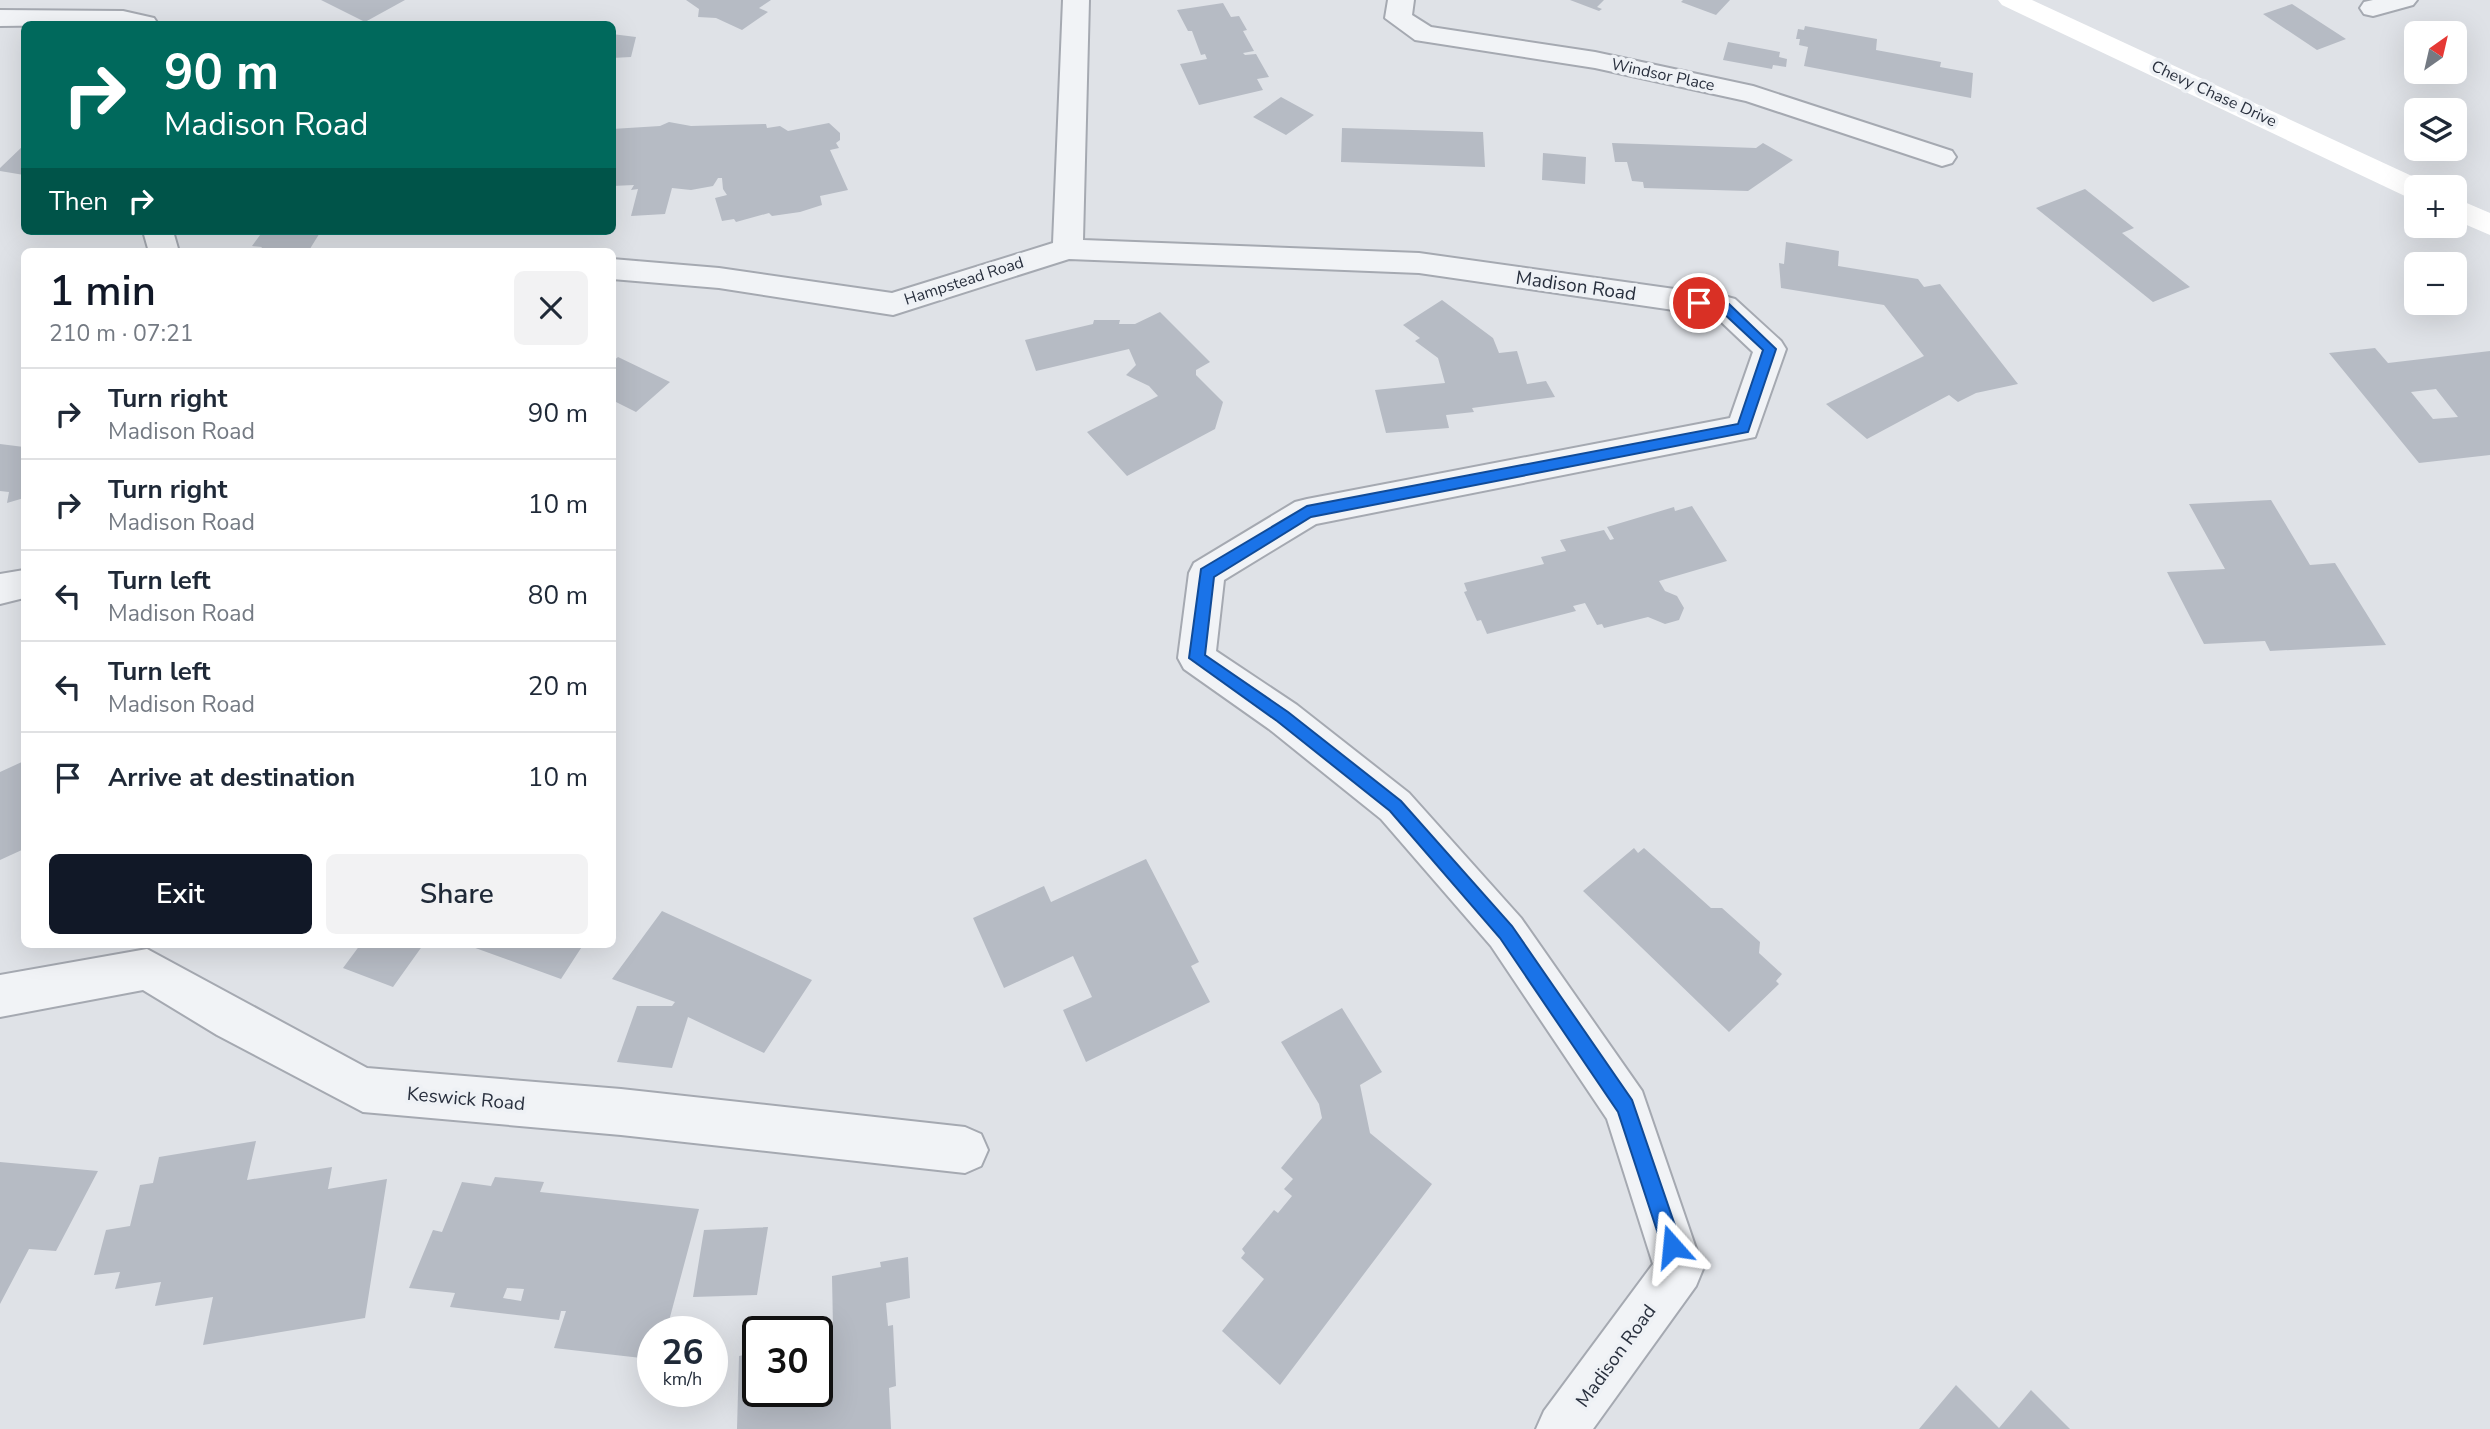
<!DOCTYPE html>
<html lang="en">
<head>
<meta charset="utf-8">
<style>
	body { margin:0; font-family:"Nunito Sans",sans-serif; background:#f2f2f3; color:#1f2937; height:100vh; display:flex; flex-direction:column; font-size:26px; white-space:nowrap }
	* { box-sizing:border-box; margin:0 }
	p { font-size:23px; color:#747a83 }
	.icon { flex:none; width:38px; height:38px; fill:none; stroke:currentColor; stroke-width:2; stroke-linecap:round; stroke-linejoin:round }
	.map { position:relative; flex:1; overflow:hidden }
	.panel { position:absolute; left:21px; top:248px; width:595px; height:700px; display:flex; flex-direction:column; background:#fff; border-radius:10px; box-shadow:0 7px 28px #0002 }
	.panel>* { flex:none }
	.banner { position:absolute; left:21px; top:21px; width:595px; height:214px; border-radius:10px; box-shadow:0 7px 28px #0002; background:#00695c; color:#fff; overflow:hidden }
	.needle { width:46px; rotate:34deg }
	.buttons { position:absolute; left:2404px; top:21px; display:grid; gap:14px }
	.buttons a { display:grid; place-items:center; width:63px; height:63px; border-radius:10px; background:#fff; box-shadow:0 7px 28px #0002; font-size:35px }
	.speed { position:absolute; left:637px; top:1316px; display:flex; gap:14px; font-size:35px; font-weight:700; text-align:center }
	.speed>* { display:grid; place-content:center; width:91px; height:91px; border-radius:50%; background:#fff; box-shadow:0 7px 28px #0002; line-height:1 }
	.speed small { font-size:18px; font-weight:400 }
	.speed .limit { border:4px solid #111; border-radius:10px; background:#fff; color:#111 }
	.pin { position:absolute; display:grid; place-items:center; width:60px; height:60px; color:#fff; margin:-30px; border:4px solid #fff; border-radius:50%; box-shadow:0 2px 7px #0007 }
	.me { position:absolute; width:77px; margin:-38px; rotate:342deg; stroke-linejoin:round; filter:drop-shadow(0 0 5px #0008) }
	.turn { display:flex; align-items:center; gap:24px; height:147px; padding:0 28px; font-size:32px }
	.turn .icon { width:91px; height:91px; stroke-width:2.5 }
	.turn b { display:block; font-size:49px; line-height:60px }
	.then { display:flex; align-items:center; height:66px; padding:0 28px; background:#0003; gap:14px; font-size:26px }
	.round { display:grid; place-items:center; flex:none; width:74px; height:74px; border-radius:10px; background:#f2f2f3 }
	.head { display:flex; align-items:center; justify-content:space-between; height:119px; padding:0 28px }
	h1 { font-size:42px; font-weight:600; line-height:52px; color:#111827 }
	.cta { display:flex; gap:14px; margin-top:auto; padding:14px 28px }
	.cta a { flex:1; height:80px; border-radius:10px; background:#111827; color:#fff; font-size:28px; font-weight:600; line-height:80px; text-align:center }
	.cta a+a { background:#f2f2f3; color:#1f2937 }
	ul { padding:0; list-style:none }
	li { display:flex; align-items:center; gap:21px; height:91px; padding:0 28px; border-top:2px solid #e0e1e3 }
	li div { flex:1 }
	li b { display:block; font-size:26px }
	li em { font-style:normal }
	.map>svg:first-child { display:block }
</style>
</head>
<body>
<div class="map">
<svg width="2490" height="1429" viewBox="0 0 2490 1429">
	<rect width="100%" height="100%" fill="#dfe2e7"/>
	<!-- building -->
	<path fill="#b6bbc4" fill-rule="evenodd" d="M321,0H405L365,22Z
		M686,0H771L759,8L768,12L742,30L716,18L698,17L699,9Z
		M1570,0H1604L1597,7L1602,9L1599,11Z
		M1683,0H1730L1716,15L1681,2Z
		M1223,3L1231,17L1239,16L1247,30L1243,31L1254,51L1243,53L1245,55L1256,54L1269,77L1257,79L1263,90L1199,105L1180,64L1207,59L1205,54L1201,55L1192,31H1188L1177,10Z
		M2292,4L2346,39L2317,50L2263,14Z
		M1805,26L1877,39L1876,50L1941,62L1940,67L1973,73L1971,98L1804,66L1808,47L1799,45L1800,39H1796L1798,29L1804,30Z
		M612,34L636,37L631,57L612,58Z
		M1728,42L1780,52L1779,57L1787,59L1786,67L1773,65L1772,69L1723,60Z
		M1281,97L1314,115L1286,135L1253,117Z
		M669,122L691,126L766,124L767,128L780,126L788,131L829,123L840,133V140L836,143L839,148L830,150L848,190L820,196L822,205L800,212L772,216L769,213L736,222L734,219L722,221L715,198L727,195L723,189L722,178H718L713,186L691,190L672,188L665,214L631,216L638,189L631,190L634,185L612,186V129L660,126Z
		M1342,128L1483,132L1485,167L1341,162Z
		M1612,143L1756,148L1763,143L1793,160L1748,191L1644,188L1643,182L1632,181L1627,162H1615Z
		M24,145V175L0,171V168Z
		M1543,153L1586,157L1585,184L1542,180Z
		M2085,189L2134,228L2122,233L2190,287L2153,302L2036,208Z
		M263,231H321L308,252H259L262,247L252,246Z
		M1786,242L1839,251L1838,266L1918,279L1924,287L1940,284L2018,384L1976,393L1958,402L1949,395L1867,439L1826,404L1924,356L1884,305L1781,288L1779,263L1784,264Z
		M1442,300L1493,338L1499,353L1517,351L1527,384L1546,381L1555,397L1472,408L1474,412L1446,415L1449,428L1386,433L1375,390L1445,383L1438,358L1415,341L1420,338L1403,325Z
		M1160,312L1210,362L1196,370V375L1223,402L1215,429L1127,476L1087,432L1158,396L1149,386L1126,375L1136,365L1129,349L1036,371L1025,340L1093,324L1094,320H1120L1119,324H1135Z
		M2375,348L2388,363L2490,351V455L2419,463L2329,353ZM2436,389L2458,417L2433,419L2411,392Z
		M618,357L670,382L636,412L612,400V362Z
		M0,444L24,447V498L7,503L9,492L0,491Z
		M2271,500L2310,565L2335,563L2386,645L2270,651L2265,641L2204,644L2167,572L2225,569L2189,504Z
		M1692,506L1727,561L1659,581L1665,591L1677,596L1684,608L1679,620L1665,624L1648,617L1604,628L1602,624L1597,625L1585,603L1573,606L1576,611L1487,634L1481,620L1477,621L1464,592L1467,591L1464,583L1544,564L1541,557L1566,551L1560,540L1604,530L1610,540L1614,539L1607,527L1674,507L1675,511Z
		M24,761V849L0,860V772Z
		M1634,848L1638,853L1644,848L1711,908H1722L1760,942L1759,953L1782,974L1776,981L1779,984L1729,1032L1583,891Z
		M1146,859L1199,962L1191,966L1210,1002L1086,1062L1063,1010L1092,997L1073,956L1004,988L973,918L1044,886L1051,902Z
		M662,911L812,980L764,1053L688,1017L672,1068L617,1062L637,1006H672L675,1002L612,979Z
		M360,945H423L393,987L343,968Z
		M467,945H583L561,979Z
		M1342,1008L1382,1072L1360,1085L1370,1133L1432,1184L1280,1385L1222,1331L1264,1279L1241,1258L1245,1253L1242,1249L1274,1210L1278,1213L1292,1196L1284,1189L1293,1179L1281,1168L1322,1118L1319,1104L1281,1042Z
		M256,1141L247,1180L332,1167L328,1189L387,1179L365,1318L203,1345L213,1297L155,1306L161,1282L115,1289L120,1272L94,1275L106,1230L130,1226L140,1185L153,1183L159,1157Z
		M0,1162L98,1171L56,1251L29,1249L0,1304Z
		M495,1177L544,1182L540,1192L699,1209L666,1332H653L650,1359L554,1348L566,1311H561L559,1320L450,1307L455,1293L409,1288L433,1230L442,1232L462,1182L491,1186ZM507,1288L524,1289L521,1301L503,1298Z
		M768,1227L757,1295L693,1297L704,1230Z
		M908,1257L910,1298L886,1303L888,1326L893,1325L896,1386L889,1388L891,1429H737L739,1356L758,1352V1391H817V1331L833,1328L832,1276L881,1267L880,1262Z
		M1956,1385L1999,1428L2031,1390L2070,1429H1919Z"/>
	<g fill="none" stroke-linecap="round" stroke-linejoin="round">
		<!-- street casing -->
		<g stroke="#a5a9b1" stroke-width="4">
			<path id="street" d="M1063,0H1089L1083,240L1419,253L1724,296L1735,299L1781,341L1786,349L1755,437L1316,524L1224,580L1216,651L1297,705L1409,793L1521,918L1642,1091L1703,1269L1696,1286L1593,1429H1536L1544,1411L1653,1264L1607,1119L1491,946L1381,819L1269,729L1184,669L1178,658L1189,573L1194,563L1295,502L1307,499L1730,418L1753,352L1715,316L1419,273L1069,259L893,315L719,288L612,279V259L719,268L892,293L1053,243Z
				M1388,0H1414L1412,15L1431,27L1595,52L1753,86L1952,151L1956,157L1952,163L1942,166L1746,101L1595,68L1415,40L1385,18Z
				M2373,0H2417L2413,5L2373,16L2364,14L2360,8L2364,2Z
				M0,10L123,11L154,18L158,24L0,26Z
				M143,231H173L179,252H149Z
				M24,570V598L0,604V574Z
				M147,949L367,1068L621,1089L965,1127L981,1134L988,1150L981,1166L965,1173L621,1135L363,1112L217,1035L143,990L0,1017V975Z"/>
		</g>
		<!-- street -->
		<use href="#street" fill="#f1f3f6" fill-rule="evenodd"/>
		<!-- secondary -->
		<path fill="#fff" fill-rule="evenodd" d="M1998,0H2032L2427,183L2430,187H2417V199L2407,197L2002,5Z
			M2455,198L2490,213V235L2455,220Z"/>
	</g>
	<!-- route -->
	<path fill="#1a73e8" stroke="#114b97" stroke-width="2" d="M1699,299L1729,304L1776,349L1748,432L1311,517L1214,577L1205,655L1288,712L1401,801L1512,926L1632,1100L1682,1246L1679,1253L1672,1256L1665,1253L1662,1246L1618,1112L1500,938L1390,811L1277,721L1189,658L1201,569L1307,506L1738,424L1763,350L1721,311L1694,307L1692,303Z"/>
	<g text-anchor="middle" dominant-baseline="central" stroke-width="7" stroke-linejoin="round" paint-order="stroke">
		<!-- far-street labels -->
		<g font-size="16" fill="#29303e" stroke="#eef1f5">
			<text transform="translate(1663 75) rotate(12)">Windsor Place</text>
			<text transform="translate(2214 94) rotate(25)">Chevy Chase Drive</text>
			<text transform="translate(964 281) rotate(-18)">Hampstead Road</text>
		</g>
		<!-- street labels -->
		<g font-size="19" fill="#29303e" stroke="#eef1f5">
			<text transform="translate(1576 286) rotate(8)">Madison Road</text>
			<text transform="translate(466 1099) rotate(5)">Keswick Road</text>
			<text transform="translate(1616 1356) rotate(-54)">Madison Road</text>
		</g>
	</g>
</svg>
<div class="buttons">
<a><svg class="needle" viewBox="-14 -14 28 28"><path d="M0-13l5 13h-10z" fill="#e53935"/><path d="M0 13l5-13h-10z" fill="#747a83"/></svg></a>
<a><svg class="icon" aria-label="layers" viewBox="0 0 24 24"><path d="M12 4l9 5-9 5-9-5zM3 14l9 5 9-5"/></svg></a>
<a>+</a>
<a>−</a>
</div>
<div class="speed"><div>26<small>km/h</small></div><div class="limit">30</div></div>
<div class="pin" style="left:1699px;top:303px;background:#d93025"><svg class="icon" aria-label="arrive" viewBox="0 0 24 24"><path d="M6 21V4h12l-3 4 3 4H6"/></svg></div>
<svg class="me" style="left:1672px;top:1246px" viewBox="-20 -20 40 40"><path d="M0-17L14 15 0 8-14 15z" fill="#1a73e8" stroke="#fff" stroke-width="4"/></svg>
<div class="banner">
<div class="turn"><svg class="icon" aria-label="right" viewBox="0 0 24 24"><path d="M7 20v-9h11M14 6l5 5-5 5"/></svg><div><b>90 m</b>Madison Road</div></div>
<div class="then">Then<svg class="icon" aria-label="right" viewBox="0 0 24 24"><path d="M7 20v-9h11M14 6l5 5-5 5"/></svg></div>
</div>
<section class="panel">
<div class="head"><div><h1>1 min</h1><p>210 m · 07:21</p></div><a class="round"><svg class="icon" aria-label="close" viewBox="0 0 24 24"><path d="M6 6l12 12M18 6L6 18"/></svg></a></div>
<ul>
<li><svg class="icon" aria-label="right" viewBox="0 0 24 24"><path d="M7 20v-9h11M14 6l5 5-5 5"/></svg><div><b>Turn right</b><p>Madison Road</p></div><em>90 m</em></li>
<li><svg class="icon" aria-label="right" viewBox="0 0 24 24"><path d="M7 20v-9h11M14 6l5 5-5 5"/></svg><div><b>Turn right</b><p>Madison Road</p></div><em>10 m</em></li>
<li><svg class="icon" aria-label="left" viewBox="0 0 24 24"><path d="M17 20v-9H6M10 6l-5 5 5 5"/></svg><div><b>Turn left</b><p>Madison Road</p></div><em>80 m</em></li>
<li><svg class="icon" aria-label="left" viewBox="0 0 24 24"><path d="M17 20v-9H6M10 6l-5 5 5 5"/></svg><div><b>Turn left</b><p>Madison Road</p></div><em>20 m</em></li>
<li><svg class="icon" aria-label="arrive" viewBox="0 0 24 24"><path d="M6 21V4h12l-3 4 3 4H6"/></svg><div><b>Arrive at destination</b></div><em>10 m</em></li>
</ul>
<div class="cta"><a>Exit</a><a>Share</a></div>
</section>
</div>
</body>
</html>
